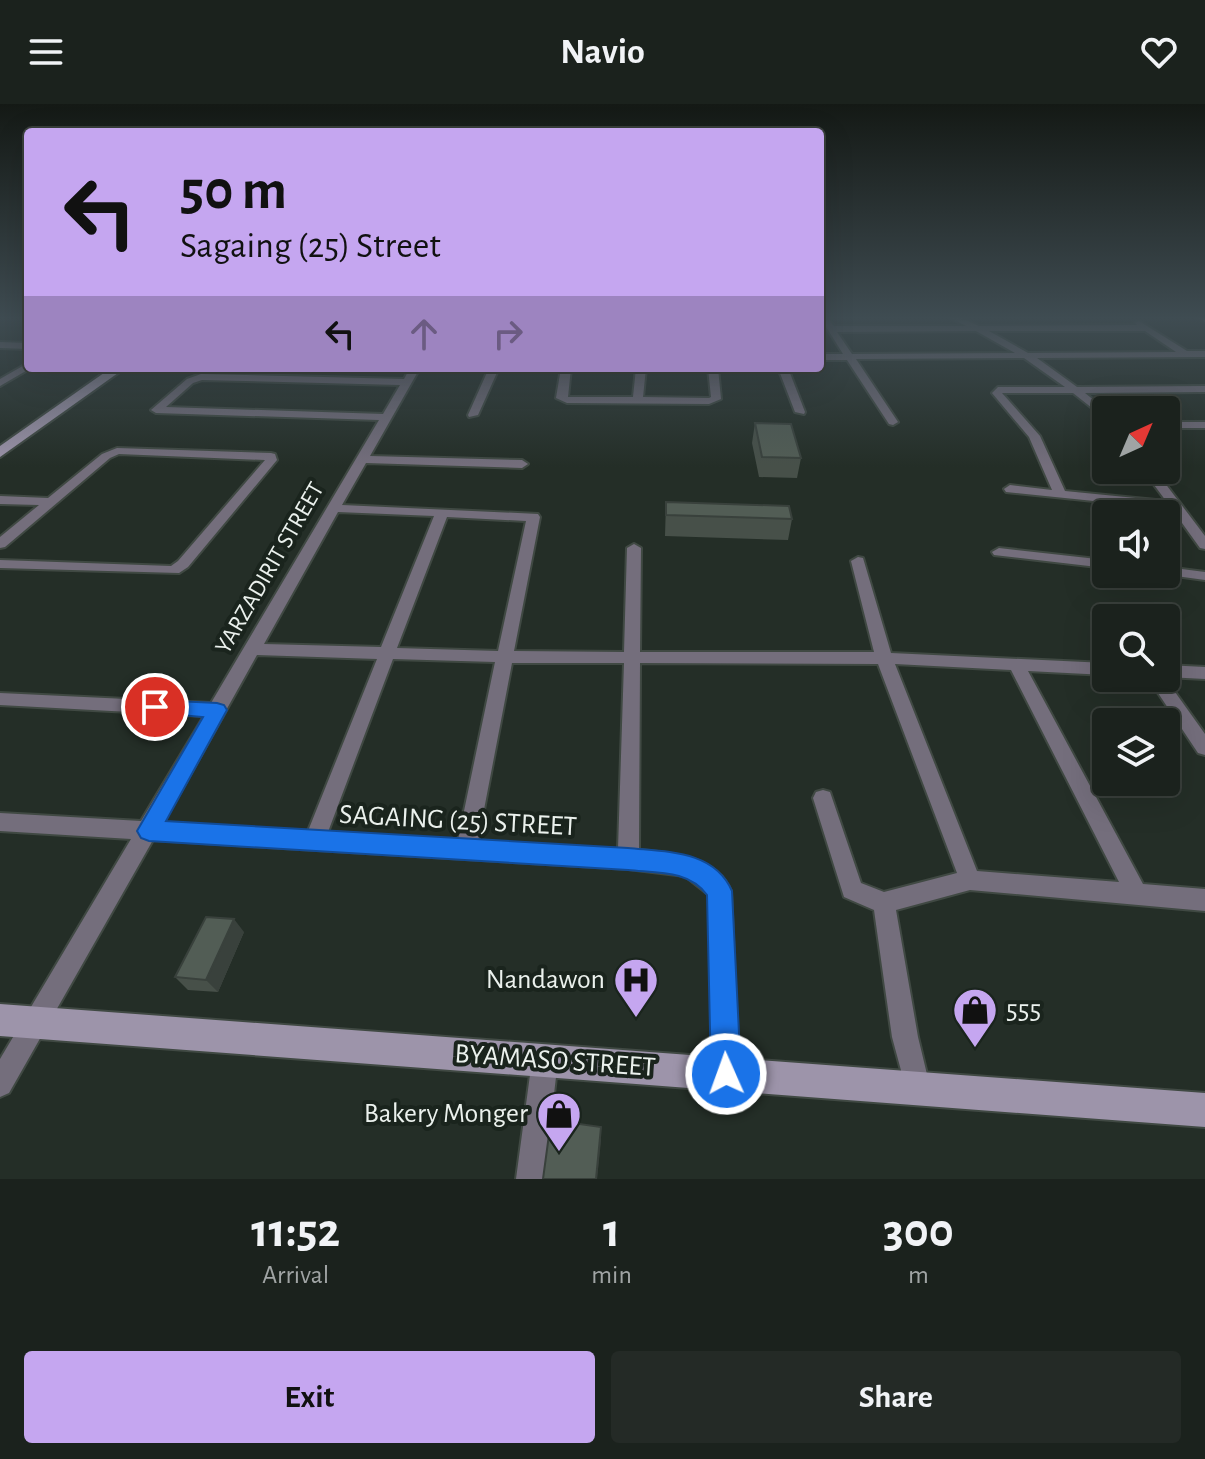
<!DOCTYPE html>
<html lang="en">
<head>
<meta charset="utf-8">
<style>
	body { margin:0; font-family:"Alegreya Sans",sans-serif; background:#242a26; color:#f1f3f6; height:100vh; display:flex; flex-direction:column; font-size:30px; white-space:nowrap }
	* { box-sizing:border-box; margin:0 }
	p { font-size:26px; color:#a0a4a4 }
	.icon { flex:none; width:44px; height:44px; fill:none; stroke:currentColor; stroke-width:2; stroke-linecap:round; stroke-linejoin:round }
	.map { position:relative; height:1075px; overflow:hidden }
	.sheet { display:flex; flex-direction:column; background:#1b221d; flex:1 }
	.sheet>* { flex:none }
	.guide { position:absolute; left:24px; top:24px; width:800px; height:244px; border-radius:8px; box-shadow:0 8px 32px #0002,0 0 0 2px #393f3b; background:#c5a6f0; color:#111; overflow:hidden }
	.needle { width:52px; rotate:44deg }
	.tools { position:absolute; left:1092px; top:292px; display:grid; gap:16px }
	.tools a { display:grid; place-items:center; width:88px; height:88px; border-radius:8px; background:#1b221d; box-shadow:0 8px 32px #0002,0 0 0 2px #393f3b; font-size:40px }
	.pin { position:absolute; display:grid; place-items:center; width:68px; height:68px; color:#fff; margin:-34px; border:4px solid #fff; border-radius:50%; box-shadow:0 2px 8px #0007 }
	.me { position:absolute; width:88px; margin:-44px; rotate:358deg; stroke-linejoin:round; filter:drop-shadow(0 0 6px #0008) }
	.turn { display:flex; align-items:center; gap:28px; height:168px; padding:0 24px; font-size:36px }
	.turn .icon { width:104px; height:104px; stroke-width:2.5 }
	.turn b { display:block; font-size:56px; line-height:68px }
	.lanes { display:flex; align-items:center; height:76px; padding:0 24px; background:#0003; justify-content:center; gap:40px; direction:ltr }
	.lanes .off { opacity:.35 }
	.eta { display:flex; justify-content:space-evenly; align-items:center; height:136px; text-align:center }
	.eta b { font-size:48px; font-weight:600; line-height:56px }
	.action { display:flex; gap:16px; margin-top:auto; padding:16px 24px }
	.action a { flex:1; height:92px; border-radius:8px; background:#c5a6f0; color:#111; font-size:32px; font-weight:600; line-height:92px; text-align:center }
	.action a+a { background:#242a26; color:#f1f3f6 }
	header { display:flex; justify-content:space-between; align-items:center; height:104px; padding:0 24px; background:#1b221d; font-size:36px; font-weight:600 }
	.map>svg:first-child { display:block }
</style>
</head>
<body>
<header><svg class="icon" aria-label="menu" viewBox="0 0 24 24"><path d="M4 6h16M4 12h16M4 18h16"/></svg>Navio<svg class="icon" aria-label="heart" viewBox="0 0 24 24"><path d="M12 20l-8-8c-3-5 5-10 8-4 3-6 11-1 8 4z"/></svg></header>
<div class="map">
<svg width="1205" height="1075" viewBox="0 0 1205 1075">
	<rect width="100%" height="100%" fill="#242e27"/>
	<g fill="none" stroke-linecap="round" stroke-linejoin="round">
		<!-- street casing -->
		<g stroke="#404943" stroke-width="4">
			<path id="street" d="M820,213H827L834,222H966L949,213H959L979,222L1137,221L1135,219L1139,217L1187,247H1205V253L1037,254L1077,283L1205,282V288L1085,289L1106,306V315L1073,289H1002L1040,332L1065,387L1166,397L1143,366H1155L1205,432V445L1200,444L1172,405L1006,388L1004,385L1010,381L1052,386L1029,333L992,289L998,283H1065L1024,254L856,255L898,318L893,321L889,320L847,256H820V250H843ZM976,227L1015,249L852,250L837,228ZM989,227H1145L1176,248L1028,249Z
				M0,238L28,239V245L0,244Z
				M28,259V264H31L0,282V275Z
				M410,264H420L370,352L522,356L528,360L522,364L366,359L342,401L538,410L540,413L514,547L624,548L627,444L634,440L641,444L640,548H874L851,457L858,453L863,454L891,549L1106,559V571L1028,567L1143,780L1205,785V807L970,786L896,806L918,933L931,987L927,996L918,1000L909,996L892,933L874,806L844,793L813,694L816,688L823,686L830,688L861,779L884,788L957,769L878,560L640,559L639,746C672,749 716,752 731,787L739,970L735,979L726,983L717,979L713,970L709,791L685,772L628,765L153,736L9,989L0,993V955L131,735L0,727V709L141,717L204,612L0,601V589L211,599L379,316L156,309L151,306L187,275L201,270L404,275ZM202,276L400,281L383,310L166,303L193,279ZM338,408L434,412L381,543L264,540ZM447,413L526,417L498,547L397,544ZM257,551L377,555L308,727L163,719ZM393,555L495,558L458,736L328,728ZM512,559H624L618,745L478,737ZM895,560L1011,566L1119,778L977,767Z
				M489,264H499L478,311L469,313L468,311Z
				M561,264H571L568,293H633L636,264H646L643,293L709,294L711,293L708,264H718L721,295L709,300L567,299L556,294Z
				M778,264H788L805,308L804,310L795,308Z
				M1166,318H1205V324H1166Z
				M117,344L271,349L275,350L277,356L188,463L179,469L0,464V456L171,462L178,457L265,356L119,350L110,354L5,443L0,444V433L39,401L0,400V392L48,394L102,350Z
				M999,444L1106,456V464L994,451L992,448Z
				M1166,463L1205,468V476L1161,470H1166Z
				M1166,561L1205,563V575L1166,573Z
				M1148,574H1165L1205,630V651L1198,649Z
				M545,943L554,947L558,956L544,1075H516L532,956L536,947Z"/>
		</g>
		<!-- secondary casing -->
		<g stroke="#404943" stroke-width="4">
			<path id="secondary" d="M111,264H125L0,353V342Z
				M0,900L1205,989V1023L0,932Z"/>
		</g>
		<!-- primary casing -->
		<g stroke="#404943" stroke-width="4">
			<path id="primary" d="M1197,213H1205V218Z"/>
		</g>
		<!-- street -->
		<use href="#street" fill="#746e7c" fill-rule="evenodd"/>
		<!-- secondary -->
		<use href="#secondary" fill="#9d94aa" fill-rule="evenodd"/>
		<!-- primary -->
		<use href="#primary" fill="#bdb2ce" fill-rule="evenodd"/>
	</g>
	<!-- wall -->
	<path fill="#475049" d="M755,319L801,354L797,374L759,373L752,339Z
		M666,398L792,415L788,436L665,432Z
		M244,828L218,888L188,886L175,873Z"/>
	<!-- shaded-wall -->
	<path fill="#39413c" d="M234,815L244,828L218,888L206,876Z
		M601,1023V1037L597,1075H596Z"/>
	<!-- building -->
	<path fill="#525d55" stroke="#39413c" stroke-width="2" d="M755,319L791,320L801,354L762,353Z
		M666,398L789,402L792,415L666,411Z
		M206,813L234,815L206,876L175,873Z
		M551,1016L601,1023L596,1075H543Z"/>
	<!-- sky -->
	<linearGradient id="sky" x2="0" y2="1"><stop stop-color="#141915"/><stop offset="0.59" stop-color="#3f4c52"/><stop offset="1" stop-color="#3f4c52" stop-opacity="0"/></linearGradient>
	<rect width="1205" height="363" fill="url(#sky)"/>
	<!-- route -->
	<path fill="#1a73e8" stroke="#114b97" stroke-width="2" d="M155,596L217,599L224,601L227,606L166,717L628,744C667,748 714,746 732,787L741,970L737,981L726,985L716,981L711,970L707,791C689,766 657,769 628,766L149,737L141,734L137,727L203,613L148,608L145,603L148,598Z"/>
	<!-- icons -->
	<defs>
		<g id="hospital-pin" transform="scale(2.3)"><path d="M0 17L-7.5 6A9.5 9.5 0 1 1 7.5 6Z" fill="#c5a6f0" stroke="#1a241d"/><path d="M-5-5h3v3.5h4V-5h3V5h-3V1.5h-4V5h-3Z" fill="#111"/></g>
		<g id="shop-pin" transform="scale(2.3)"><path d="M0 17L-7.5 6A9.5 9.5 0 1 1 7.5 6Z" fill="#c5a6f0" stroke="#1a241d"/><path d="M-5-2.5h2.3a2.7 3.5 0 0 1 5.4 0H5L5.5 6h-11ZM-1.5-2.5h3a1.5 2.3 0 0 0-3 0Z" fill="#111"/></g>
	</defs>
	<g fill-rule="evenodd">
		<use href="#hospital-pin" x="636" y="876"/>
		<use href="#shop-pin" x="975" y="906"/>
		<use href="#shop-pin" x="559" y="1010"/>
	</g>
	<g text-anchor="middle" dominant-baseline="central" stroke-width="8" stroke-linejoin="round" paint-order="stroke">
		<!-- street labels -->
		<g font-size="24" fill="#ebf1ed" stroke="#1a241d">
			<text transform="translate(270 464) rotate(-60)">YARZADIRIT STREET</text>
		</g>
		<!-- near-street labels -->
		<g font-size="28" fill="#ebf1ed" stroke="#1a241d">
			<text transform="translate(458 717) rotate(3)">SAGAING (25) STREET</text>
			<text transform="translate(555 957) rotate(4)">BYAMASO STREET</text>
		</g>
		<!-- near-poi labels -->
		<g font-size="28" fill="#ebf1ed" stroke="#1a241d" text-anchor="end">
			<text x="605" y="876">Nandawon</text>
			<text x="1006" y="906" text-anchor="start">555</text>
			<text x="528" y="1010">Bakery Monger</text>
		</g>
	</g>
</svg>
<div class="tools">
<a><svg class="needle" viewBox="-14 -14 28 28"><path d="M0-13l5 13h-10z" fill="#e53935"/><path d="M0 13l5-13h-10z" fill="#a0a4a4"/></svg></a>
<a><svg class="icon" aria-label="sound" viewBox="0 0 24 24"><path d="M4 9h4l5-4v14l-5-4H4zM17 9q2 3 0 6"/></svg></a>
<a><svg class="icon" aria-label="search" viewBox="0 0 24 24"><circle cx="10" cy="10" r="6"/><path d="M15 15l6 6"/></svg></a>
<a><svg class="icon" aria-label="layers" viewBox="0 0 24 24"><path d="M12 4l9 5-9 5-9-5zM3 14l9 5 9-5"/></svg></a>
</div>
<div class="pin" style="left:155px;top:603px;background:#d93025"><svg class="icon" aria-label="arrive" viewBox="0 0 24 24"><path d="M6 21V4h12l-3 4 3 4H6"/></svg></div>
<svg class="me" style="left:726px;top:970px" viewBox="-20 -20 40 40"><circle r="17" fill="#1a73e8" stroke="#fff" stroke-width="3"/><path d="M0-11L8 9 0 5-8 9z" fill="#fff"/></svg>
<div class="guide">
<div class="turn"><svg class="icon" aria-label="left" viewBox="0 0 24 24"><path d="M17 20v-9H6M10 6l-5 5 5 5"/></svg><div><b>50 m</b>Sagaing (25) Street</div></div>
<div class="lanes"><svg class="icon" aria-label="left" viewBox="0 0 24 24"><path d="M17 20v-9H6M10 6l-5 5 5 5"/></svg><svg class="icon off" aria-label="ahead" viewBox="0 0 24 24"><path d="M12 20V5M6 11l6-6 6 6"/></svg><svg class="icon off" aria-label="right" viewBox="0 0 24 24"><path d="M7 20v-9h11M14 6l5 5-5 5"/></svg></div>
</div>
</div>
<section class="sheet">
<div class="eta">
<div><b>11:52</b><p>Arrival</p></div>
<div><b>1</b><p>min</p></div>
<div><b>300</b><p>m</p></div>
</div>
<div class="action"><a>Exit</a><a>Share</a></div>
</section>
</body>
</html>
